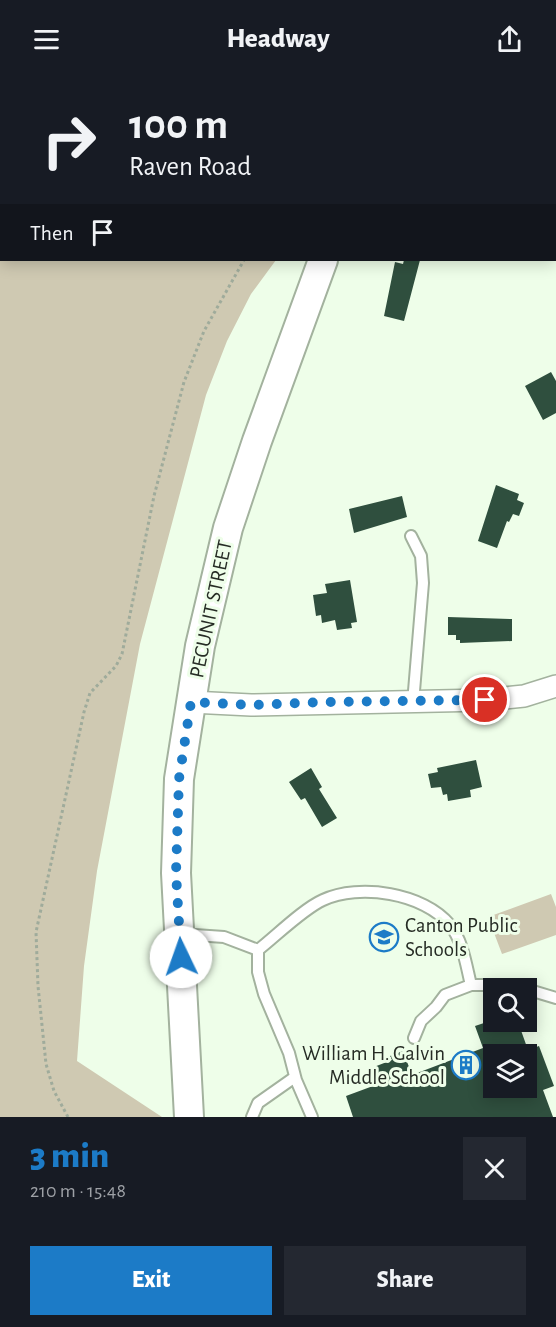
<!DOCTYPE html>
<html lang="en">
<head>
<meta charset="utf-8">
<style>
	body { margin:0; font-family:"Alegreya Sans",sans-serif; background:#242831; color:#f1f3f6; height:100vh; display:flex; flex-direction:column; font-size:22px; white-space:nowrap }
	* { box-sizing:border-box; margin:0 }
	p { font-size:20px; color:#9ea1a6 }
	.icon { flex:none; width:33px; height:33px; fill:none; stroke:currentColor; stroke-width:2; stroke-linecap:round; stroke-linejoin:round }
	.map { position:relative; height:1039px; overflow:hidden }
	.sheet { display:flex; flex-direction:column; background:#171b24; flex:1 }
	.sheet>* { flex:none }
	.hud { position:absolute; left:0px; top:0px; width:556px; height:183px; box-shadow:0 3px 15px #0003; background:#171b24; color:#f1f3f6; overflow:hidden }
	.fabs { position:absolute; left:483px; top:900px; display:grid; gap:12px }
	.fabs a { display:grid; place-items:center; width:54px; height:54px; border-radius:0px; background:#171b24; box-shadow:0 3px 15px #0003; font-size:30px }
	.pin { position:absolute; display:grid; place-items:center; width:51px; height:51px; color:#fff; margin:-26px; border:3px solid #fff; border-radius:50%; box-shadow:0 2px 6px #0007 }
	.me { position:absolute; width:66px; margin:-33px; rotate:357deg; stroke-linejoin:round; filter:drop-shadow(0 0 4px #0008) }
	.turn { display:flex; align-items:center; gap:21px; height:126px; padding:0 30px; font-size:27px }
	.turn .icon { width:78px; height:78px; stroke-width:2.5 }
	.turn b { display:block; font-size:42px; line-height:51px }
	.then { display:flex; align-items:center; height:57px; padding:0 30px; background:#0003; gap:12px; font-size:22px }
	.round { display:grid; place-items:center; flex:none; width:63px; height:63px; border-radius:0px; background:#242831 }
	.head { display:flex; align-items:center; justify-content:space-between; height:102px; padding:0 30px }
	h1 { font-size:36px; font-weight:800; line-height:45px; color:#1c7bc7 }
	.button { display:flex; gap:12px; margin-top:auto; padding:12px 30px }
	.button a { flex:1; height:69px; border-radius:0px; background:#1c7bc7; color:#fff; font-size:24px; font-weight:800; line-height:69px; text-align:center }
	.button a+a { background:#242831; color:#f1f3f6 }
	header { display:flex; justify-content:space-between; align-items:center; height:78px; padding:0 30px; background:#171b24; font-size:27px; font-weight:800 }
	.map>svg:first-child { display:block }
</style>
</head>
<body>
<header><svg class="icon" aria-label="menu" viewBox="0 0 24 24"><path d="M4 6h16M4 12h16M4 18h16"/></svg>Headway<svg class="icon" aria-label="share" viewBox="0 0 24 24"><path d="M12 15V3M7 8l5-5 5 5M5 13v7h14v-7"/></svg></header>
<div class="map">
<svg width="556" height="1039" viewBox="0 0 556 1039">
	<rect width="100%" height="100%" fill="#eefee9"/>
	<!-- green -->
	<path fill="#cfc9b2" d="M0,0H355L2,2V182H276L251,216L227,263L206,317L140,566L97,793L84,888L77,983L162,1039H0Z
		M551,816L556,829V857L502,876L488,839Z"/>
	<!-- building -->
	<path fill="#2f4f3e" fill-rule="evenodd" d="M404,182H420L404,243L384,238L395,184L403,186Z
		M551,294L556,303V335L543,342L525,308Z
		M496,407L519,416L517,422L524,425L519,438L513,436L509,444L507,443L497,470L478,463Z
		M402,418L407,439L354,455L349,431Z
		M350,502L357,544L351,545L352,550L337,552L335,542L322,545L321,537L316,538L313,517L327,515L325,506Z
		M448,539L512,541V563L460,565V562H456V557H448Z
		M476,682L482,709L470,712L471,719L448,723L447,716L443,717L441,709L431,710L428,696L438,694L437,690Z
		M311,690L322,709L319,711L337,740L322,749L305,720L301,722L289,704Z
		M487,944H518L528,972L539,968L554,1008L543,1012L553,1039H353L346,1018L373,1008L366,992L392,982L390,978L403,973L412,997L483,970L475,948ZM494,976H526V1010H494Z"/>
	<g fill="none" stroke-linecap="round" stroke-linejoin="round">
		<!-- lane casing -->
		<g stroke="#a3b29e" stroke-width="14">
			<path id="lane" d="M411,458L421,478L423,505L413,625
				M180,856L224,859L258,872C276,858 303,831 323,822C359,805 424,815 450,847C463,863 466,887 471,907L445,917L436,929L421,943L414,960
				M258,872V894L264,916L289,975L296,1002L312,1039
				M471,907H506L524,910
				M526,911L556,920
				M252,1039L258,1025L295,999"/>
		</g>
		<!-- street casing -->
		<g stroke="#a3b29e" stroke-width="24">
			<path id="street" d="M191,624L251,627L485,622L524,618L556,608"/>
		</g>
		<!-- secondary casing -->
		<g stroke="#a3b29e" stroke-width="32">
			<path id="secondary" d="M368,2V0
				M189,1039L176,795L179,701L200,568L228,450L257,363L323,182"/>
		</g>
		<!-- path -->
		<path stroke="#9fab9b" stroke-width="3" stroke-dasharray="3 3" stroke-linecap="butt" d="M0,1L1,0
			M87,2L88,0
			M139,2L140,0
			M322,2V0
			M0,97L2,95
			M0,162L2,161
			M68,1039L54,1013L46,986L38,908L36,854L84,634L90,615L116,588L122,576L154,418L184,304L204,253L244,182"/>
		<!-- lane -->
		<use href="#lane" stroke="#fff" stroke-width="10"/>
		<!-- street -->
		<use href="#street" stroke="#fff" stroke-width="21"/>
		<!-- secondary -->
		<use href="#secondary" stroke="#fff" stroke-width="28"/>
	</g>
	<g fill="none" stroke-linecap="round" stroke-linejoin="round">
		<!-- route -->
		<path stroke="#1c7bc7" stroke-width="10" stroke-dasharray="0 18" d="M181,879L176,795L179,701L191,624L251,627L327,624L485,622"/>
	</g>
	<!-- icons -->
	<defs>
		<g id="school-ring" transform="scale(1.5)"><circle r="9.5" fill="#eefee9" stroke="#1c7bc7" stroke-width="1.5"/><path d="M0-5L7-2L0 1L-7-2ZM-4 1L0 2.5L4 1V4Q0 6-4 4Z" fill="#1c7bc7"/></g>
		<g id="building-ring" transform="scale(1.5)"><circle r="9.5" fill="#eefee9" stroke="#1c7bc7" stroke-width="1.5"/><path d="M-4-6H4V6H1V3H-1V6H-4ZM-2.5-4.3h1.7v1.8h-1.7ZM.8-4.3h1.7v1.8H.8ZM-2.5-1h1.7V.8h-1.7ZM.8-1h1.7V.8H.8Z" fill="#1c7bc7"/></g>
	</defs>
	<g fill-rule="evenodd">
		<use href="#school-ring" x="384" y="859"/>
		<use href="#building-ring" x="466" y="987"/>
	</g>
	<g text-anchor="middle" dominant-baseline="central" stroke-width="6" stroke-linejoin="round" paint-order="stroke">
		<!-- street labels -->
		<g font-size="21" fill="#262c25" stroke="#eefee9">
			<text transform="translate(211 531) rotate(-78)">PECUNIT STREET</text>
		</g>
		<!-- poi labels -->
		<g font-size="21" fill="#262c25" stroke="#eefee9" text-anchor="start">
			<text x="405" y="847">Canton Public<tspan x="405" dy="24">Schools</tspan></text>
			<text x="445" y="975" text-anchor="end">William H. Galvin<tspan x="445" dy="24">Middle School</tspan></text>
		</g>
	</g>
</svg>
<div class="fabs">
<a><svg class="icon" aria-label="search" viewBox="0 0 24 24"><circle cx="10" cy="10" r="6"/><path d="M15 15l6 6"/></svg></a>
<a><svg class="icon" aria-label="layers" viewBox="0 0 24 24"><path d="M12 4l9 5-9 5-9-5zM3 14l9 5 9-5"/></svg></a>
</div>
<div class="pin" style="left:485px;top:622px;background:#d93025"><svg class="icon" aria-label="arrive" viewBox="0 0 24 24"><path d="M6 21V4h12l-3 4 3 4H6"/></svg></div>
<svg class="me" style="left:181px;top:879px" viewBox="-20 -20 40 40"><circle r="19" fill="#fff"/><path d="M0-13L10 11 0 6-10 11z" fill="#1c7bc7"/></svg>
<div class="hud">
<div class="turn"><svg class="icon" aria-label="right" viewBox="0 0 24 24"><path d="M7 20v-9h11M14 6l5 5-5 5"/></svg><div><b>100 m</b>Raven Road</div></div>
<div class="then">Then<svg class="icon" aria-label="arrive" viewBox="0 0 24 24"><path d="M6 21V4h12l-3 4 3 4H6"/></svg></div>
</div>
</div>
<section class="sheet">
<div class="head"><div><h1>3 min</h1><p>210 m · 15:48</p></div><a class="round"><svg class="icon" aria-label="close" viewBox="0 0 24 24"><path d="M6 6l12 12M18 6L6 18"/></svg></a></div>
<div class="button"><a>Exit</a><a>Share</a></div>
</section>
</body>
</html>
